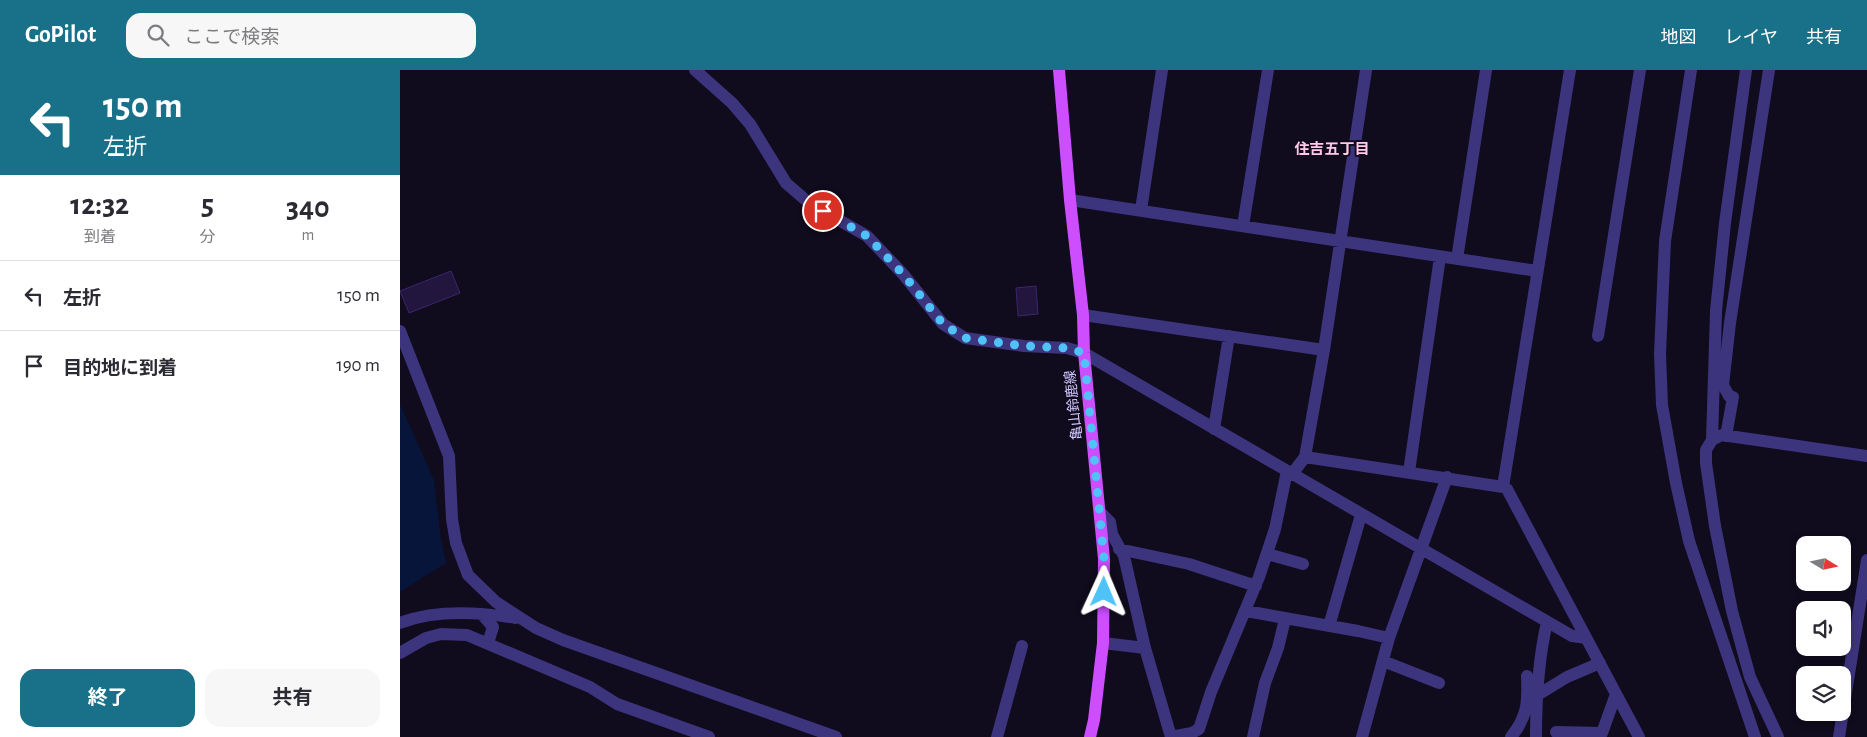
<!DOCTYPE html>
<html lang="ja">
<head>
<meta charset="utf-8">
<style>
	body { margin:0; font-family:"Alegreya Sans","Noto Sans JP",sans-serif; background:#f7f7f7; color:#2b2b33; height:100vh; display:flex; flex-direction:column; font-size:19px; white-space:nowrap }
	* { box-sizing:border-box; margin:0 }
	p { font-size:16px; color:#7c7c81 }
	.icon { flex:none; width:28px; height:28px; fill:none; stroke:currentColor; stroke-width:2; stroke-linecap:round; stroke-linejoin:round }
	.map { position:relative; flex:1; overflow:hidden }
	.drawer { display:flex; flex-direction:column; background:#fff; width:400px }
	.drawer>* { flex:none }
	.hud { background:#187089; color:#fff; overflow:hidden }
	.needle { width:32px; rotate:100deg }
	.tools { position:absolute; left:1396px; top:466px; display:grid; gap:10px }
	.tools a { display:grid; place-items:center; width:55px; height:55px; border-radius:10px; background:#fff; box-shadow:0 2px 8px #0003; font-size:25px }
	.pin { position:absolute; display:grid; place-items:center; width:42px; height:42px; color:#fff; margin:-21px; border:2px solid #fff; border-radius:50%; box-shadow:0 1px 5px #0007 }
	.me { position:absolute; width:55px; margin:-28px; rotate:1deg; stroke-linejoin:round; filter:drop-shadow(0 0 4px #0008) }
	.turn { display:flex; align-items:center; gap:18px; height:105px; padding:0 20px; font-size:22px }
	.turn .icon { width:65px; height:65px; stroke-width:2.5 }
	.turn b { display:block; font-size:35px; line-height:42px }
	.eta { display:flex; justify-content:space-evenly; align-items:center; height:85px; text-align:center }
	.eta b { font-size:30px; font-weight:700; line-height:35px }
	.primary-button { display:flex; gap:10px; margin-top:auto; padding:10px 20px }
	.primary-button a { flex:1; height:58px; border-radius:15px; background:#187089; color:#fff; font-size:20px; font-weight:700; line-height:58px; text-align:center }
	.primary-button a+a { background:#f7f7f7; color:#2b2b33 }
	ul { padding:0; list-style:none }
	li { display:flex; align-items:center; gap:15px; height:70px; padding:0 20px; border-top:1px solid #e1e1e2 }
	li div { flex:1 }
	li b { display:block; font-size:19px }
	li em { font-style:normal }
	header { display:flex; align-items:center; gap:30px; box-sizing:border-box; height:70px; padding:0 25px; background:#187089; color:#fff }
	header strong { font-size:24px }
	nav { display:flex; gap:28px; margin-inline-start:auto; font-size:18px }
	.search { width:350px; height:45px; background:#f7f7f7; display:flex; align-items:center; gap:12px; box-sizing:border-box; padding:0 18px; border-radius:15px; color:#7c7c81; font-size:19px }
	main { display:flex; flex:1; min-height:0 }
	.map>svg:first-child { display:block }
</style>
</head>
<body>
<header>
<strong>GoPilot</strong>
<div class="search"><svg class="icon" aria-label="search" viewBox="0 0 24 24"><circle cx="10" cy="10" r="6"/><path d="M15 15l6 6"/></svg>ここで検索</div>
<nav><a>地図</a><a>レイヤ</a><a>共有</a></nav>
</header>
<main>
<section class="drawer">
<div class="hud">
<div class="turn"><svg class="icon" aria-label="left" viewBox="0 0 24 24"><path d="M17 20v-9H6M10 6l-5 5 5 5"/></svg><div><b>150 m</b>左折</div></div>
</div>
<div class="eta">
<div><b>12:32</b><p>到着</p></div>
<div><b>5</b><p>分</p></div>
<div><b>340</b><p>m</p></div>
</div>
<ul>
<li><svg class="icon" aria-label="left" viewBox="0 0 24 24"><path d="M17 20v-9H6M10 6l-5 5 5 5"/></svg><div><b>左折</b></div><em>150 m</em></li>
<li><svg class="icon" aria-label="arrive" viewBox="0 0 24 24"><path d="M6 21V4h12l-3 4 3 4H6"/></svg><div><b>目的地に到着</b></div><em>190 m</em></li>
</ul>
<div class="primary-button"><a>終了</a><a>共有</a></div>
</section>
<div class="map">
<svg width="1467" height="667" viewBox="0 0 1467 667">
	<rect width="100%" height="100%" fill="#100b1d"/>
	<!-- water -->
	<path fill="#07153a" d="M0,334L34,410L41,469L46,493L0,522Z"/>
	<!-- building -->
	<path fill="#22163f" stroke="#3b276c" d="M51,201L60,223L9,243L0,221Z
		M636,216L638,244L618,246L616,218Z"/>
	<g fill="none" stroke-linecap="round" stroke-linejoin="round">
		<!-- minor -->
		<path stroke="#3d347e" stroke-width="12" d="M295,0L332,33L350,54L386,113L409,133L467,166L503,204L543,254L565,268L624,276L667,278L684,283L1172,566L1186,568
			M1170,0L1103,417L1107,419L1239,667
			M1291,0L1265,171L1260,284L1262,335L1276,413L1289,471L1355,667
			M670,130L1137,201
			M741,140L762,0
			M843,156L868,0
			M1057,189L1086,0
			M683,245L924,280
			M0,261L49,386L52,449L56,473L68,505L96,532L136,558L163,570L436,667
			M1198,266L1240,0
			M814,359L829,266
			M1326,366L1333,327L1329,326L1323,315L1330,253L1369,0
			M1312,370L1316,241L1325,153L1346,0
			M905,387L1103,417
			M1009,402L1040,187
			M892,404L905,387L924,280L966,0
			M700,442L710,452L712,464L724,486L745,578L771,667
			M719,479L789,494L856,516
			M867,484L903,494
			M846,541L958,561L989,568
			M82,544L93,557L88,573
			M0,553C36,539 79,542 116,548
			M929,556L961,445
			M703,573L745,578
			M0,583L26,568L41,564L67,565L190,617L217,634L309,667
			M983,591L1039,613
			M1130,626H1136L1167,607L1200,593
			M1156,662L1202,663L1216,624
			M597,667L622,576
			M771,667L792,663L799,659L811,622L859,507L875,459L887,401
			M853,667L865,613L878,578L885,549
			M962,667L989,568L1047,407
			M1111,667C1128,646 1128,632 1127,606
			M1136,667C1136,627 1138,591 1147,552
			M1378,667L1350,607L1332,541L1315,456L1306,393V380L1312,370L1322,365L1467,386
			M1439,667L1467,490"/>
		<!-- major -->
		<path stroke="#cc4eff" stroke-width="12" d="M659,0L670,130L683,245L684,283L704,489L703,573L694,650L690,667"/>
	</g>
	<g fill="none" stroke-linecap="round" stroke-linejoin="round">
		<!-- route -->
		<path stroke="#4fc3f7" stroke-width="9" stroke-dasharray="0 16.2" d="M423,141L467,166L503,204L543,254L565,268L624,276L667,278L684,283L704,489V522"/>
	</g>
	<g text-anchor="middle" dominant-baseline="central" stroke-width="4" stroke-linejoin="round" paint-order="stroke">
		<!-- street labels -->
		<g font-size="14" fill="#d2c7ff" stroke="#100b1d">
			<text transform="translate(674 335) rotate(-96)">亀山鈴鹿線</text>
		</g>
		<!-- neighbourhood labels -->
		<g font-size="15" font-weight="bold" fill="#ffc9e7" stroke="#100b1d">
			<text x="932" y="79">住吉五丁目</text>
		</g>
	</g>
</svg>
<div class="tools">
<a><svg class="needle" viewBox="-14 -14 28 28"><path d="M0-13l5 13h-10z" fill="#e53935"/><path d="M0 13l5-13h-10z" fill="#7c7c81"/></svg></a>
<a><svg class="icon" aria-label="sound" viewBox="0 0 24 24"><path d="M4 9h4l5-4v14l-5-4H4zM17 9q2 3 0 6"/></svg></a>
<a><svg class="icon" aria-label="layers" viewBox="0 0 24 24"><path d="M12 4l9 5-9 5-9-5zM3 14l9 5 9-5"/></svg></a>
</div>
<div class="pin" style="left:423px;top:141px;background:#d93025"><svg class="icon" aria-label="arrive" viewBox="0 0 24 24"><path d="M6 21V4h12l-3 4 3 4H6"/></svg></div>
<svg class="me" style="left:704px;top:522px" viewBox="-20 -20 40 40"><path d="M0-17L14 15 0 8-14 15z" fill="#4fc3f7" stroke="#fff" stroke-width="4"/></svg>
</div>
</main>
</body>
</html>
